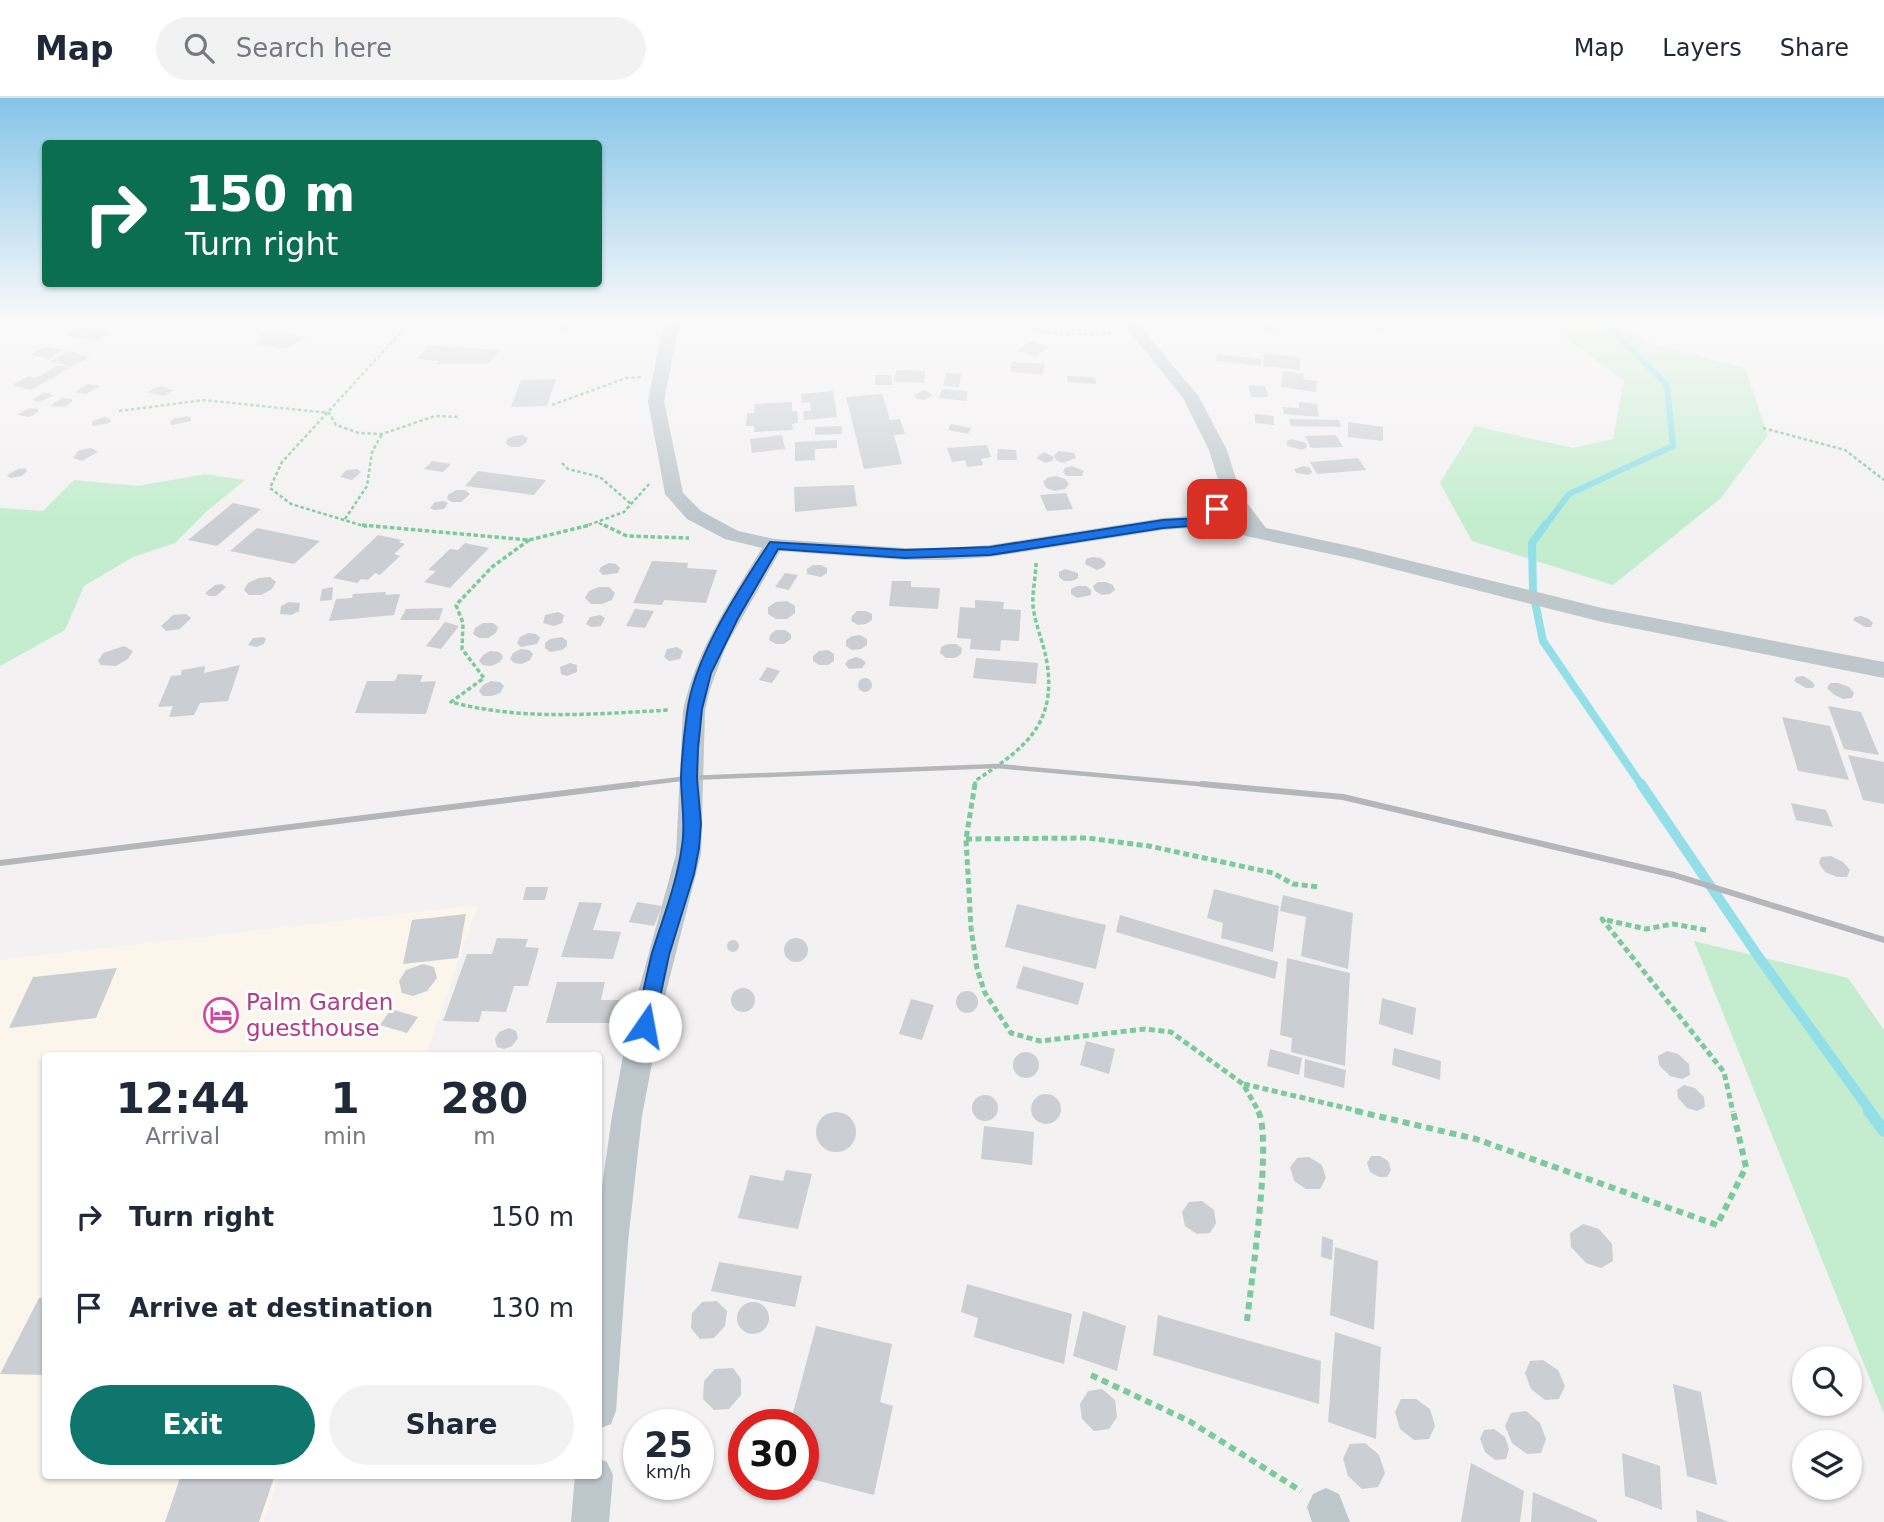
<!DOCTYPE html>
<html lang="en">
<head>
<meta charset="utf-8">
<style>
	body { margin:0; font-family:"DejaVu Sans",sans-serif; background:#f2f2f3; color:#1f2937; height:100vh; display:flex; flex-direction:column; font-size:26px; white-space:nowrap }
	* { box-sizing:border-box; margin:0 }
	p { font-size:23px; color:#747a83 }
	.icon { flex:none; width:38px; height:38px; fill:none; stroke:currentColor; stroke-width:2; stroke-linecap:round; stroke-linejoin:round }
	.map { position:relative; flex:1; overflow:hidden }
	.details { position:absolute; left:42px; top:954px; width:560px; height:427px; display:flex; flex-direction:column; background:#fff; border-radius:7px; box-shadow:0 2px 5px #0004 }
	.details>* { flex:none }
	.guide { position:absolute; left:42px; top:42px; width:560px; height:147px; border-radius:7px; box-shadow:0 2px 5px #0004; background:#0b6e4f; color:#fff; overflow:hidden }
	.controls { position:absolute; left:1792px; top:1248px; display:grid; gap:14px }
	.controls a { display:grid; place-items:center; width:70px; height:70px; border-radius:50%; background:#fff; box-shadow:0 2px 5px #0004; font-size:35px }
	.speed { position:absolute; left:623px; top:1311px; display:flex; gap:14px; font-size:35px; font-weight:700; text-align:center }
	.speed>* { display:grid; place-content:center; width:91px; height:91px; border-radius:50%; background:#fff; box-shadow:0 2px 5px #0004; line-height:1 }
	.speed small { font-size:18px; font-weight:400 }
	.speed .limit { border:10px solid #d22; background:#fff; color:#111 }
	.pin { position:absolute; display:grid; place-items:center; width:60px; height:60px; color:#fff; margin:-30px; border-radius:14px; box-shadow:0 4px 10px #0006 }
	.me { position:absolute; width:77px; margin:-38px; rotate:12deg; stroke-linejoin:round; filter:drop-shadow(0 0 5px #0008) }
	.turn { display:flex; align-items:center; gap:24px; height:147px; padding:0 28px; font-size:32px }
	.turn .icon { width:91px; height:91px; stroke-width:2.5 }
	.turn b { display:block; font-size:49px; line-height:60px }
	.eta { display:flex; justify-content:space-evenly; align-items:center; height:119px; text-align:center }
	.eta b { font-size:42px; font-weight:800; line-height:49px }
	.primary-button { display:flex; gap:14px; margin-top:auto; padding:14px 28px }
	.primary-button a { flex:1; height:80px; border-radius:42px; background:#0f766e; color:#fff; font-size:28px; font-weight:800; line-height:80px; text-align:center }
	.primary-button a+a { background:#f2f2f3; color:#1f2937 }
	ul { padding:0; list-style:none }
	li { display:flex; align-items:center; gap:21px; height:91px; padding:0 28px }
	li div { flex:1 }
	li b { display:block; font-size:26px }
	li em { font-style:normal }
	header { display:flex; align-items:center; gap:42px; box-sizing:border-box; height:98px; padding:0 35px; background:#fff; border-bottom:2px solid #e0e1e3 }
	header strong { font-size:33px }
	nav { display:flex; gap:38px; margin-inline-start:auto; font-size:24px }
	.search { width:490px; height:63px; background:#f2f2f3; display:flex; align-items:center; gap:18px; box-sizing:border-box; padding:0 24px; border-radius:38px; color:#747a83; font-size:26px }
	.map>svg:first-child { display:block }
</style>
</head>
<body>
<header>
<strong>Map</strong>
<div class="search"><svg class="icon" aria-label="search" viewBox="0 0 24 24"><circle cx="10" cy="10" r="6"/><path d="M15 15l6 6"/></svg>Search here</div>
<nav><a>Map</a><a>Layers</a><a>Share</a></nav>
</header>
<div class="map">
<svg width="1884" height="1424" viewBox="0 0 1884 1424">
	<rect width="100%" height="100%" fill="#f3f1f1"/>
	<!-- commercial -->
	<path fill="#fcf5ec" d="M478,807L426,957H46V1377H280L264,1424H0V862Z"/>
	<!-- green -->
	<path fill="#c3edce" d="M1542,222H1619L1644,244L1745,270L1768,337L1721,400L1613,487L1472,443L1440,385L1475,328L1573,350L1613,341L1624,283Z
		M205,376L245,382L207,413L175,445L133,459L84,488L65,532L0,568V410L43,413L74,382L138,388Z
		M1694,843L1848,880L1884,932V1316Z"/>
	<g fill="none" stroke-linecap="round" stroke-linejoin="round">
		<!-- stream-far3 -->
		<path stroke="#92dfe8" stroke-width="6" d="M1544,429L1569,396L1673,348L1667,287L1602,222"/>
		<!-- stream-far2 -->
		<path stroke="#92dfe8" stroke-width="8" d="M1545,427L1532,445L1533,494L1543,543L1642,688"/>
		<!-- stream-far1 -->
		<path stroke="#92dfe8" stroke-width="10" d="M1641,686L1758,858L1871,1014"/>
		<!-- stream -->
		<path stroke="#92dfe8" stroke-width="12" d="M1869,1013L1884,1033"/>
	</g>
	<!-- building -->
	<path fill="#cbcfd3" d="M28,222H51L58,223L46,230L21,226Z
		M286,222H327L321,228L312,227L308,230L280,227Z
		M563,222L575,223L565,233L554,231Z
		M1259,222H1281L1283,230L1274,229L1275,234L1261,233Z
		M81,228L111,234L96,243L65,237Z
		M268,232L306,239L285,251L256,246L265,240L258,239Z
		M1031,243L1049,249L1036,258L1017,253Z
		M429,247L500,252L488,266H436L439,263L417,261Z
		M44,249L64,252L49,261L30,257Z
		M68,253L90,259L71,269L50,263Z
		M1264,255L1300,259V272L1263,268Z
		M1217,256L1262,261L1261,268L1216,263Z
		M1012,264L1045,266L1043,277L1010,274Z
		M58,267L70,270L31,292L12,287L29,278L36,280Z
		M896,272L925,273L924,285L894,284Z
		M1283,273L1304,276L1303,281L1317,283L1316,294L1281,289Z
		M946,275H961L959,289L943,288Z
		M875,277H892V287H875Z
		M1067,278L1095,279L1096,286L1067,284Z
		M556,281L547,308L511,309L521,282Z
		M88,286L100,288L86,296L75,294Z
		M1248,287L1265,288L1268,299H1251Z
		M159,288L174,292L163,298L148,294Z
		M942,291L968,293L966,303L939,300Z
		M924,292L933,297L924,302L917,301L914,297Z
		M833,293L837,319L804,322L803,313H811L810,304L802,305L801,296Z
		M43,295H49L53,298L38,304L32,302Z
		M882,296L890,322L900,321L905,336L894,337L902,366L864,371L846,299Z
		M62,300L72,301V304L64,309L50,308Z
		M792,304V313H797L798,325L792,326L793,332L754,334V328H746L747,315H754L755,306Z
		M1299,304L1317,306L1319,319L1284,316L1283,309L1299,310Z
		M29,310L38,311V314L30,319L17,317Z
		M1255,316L1274,318V327L1255,325Z
		M187,318L191,320V323L172,327L170,324L173,321Z
		M105,319L111,322L109,325L92,328L93,323Z
		M1289,321L1339,322L1341,329L1291,328Z
		M1348,324L1383,329V343L1348,339Z
		M951,326L971,330L968,336L948,332Z
		M841,328L842,336L815,337V329Z
		M523,337L528,340L526,345L519,349H511L506,346L507,341L514,338Z
		M782,337L785,351L752,355L750,341Z
		M1336,337L1343,349L1311,350L1305,338Z
		M1292,341L1306,345L1307,349L1302,352L1287,348V343Z
		M837,342V350L815,351V362L795,363V344Z
		M987,347L991,359L981,361L983,367L967,369L965,362L952,364L947,350Z
		M85,351L92,350L98,354L82,363L73,360L78,353Z
		M998,351L1016,352L1017,362H997Z
		M1059,353L1074,355L1076,360L1063,365L1056,362L1054,357Z
		M1044,354L1054,359L1052,363L1046,365L1036,360Z
		M1358,360L1366,372L1317,376L1310,364Z
		M432,363L451,366L443,374L424,371Z
		M1072,368L1084,373L1082,378H1066L1063,374L1065,370Z
		M1304,368L1310,370L1312,374L1309,377L1296,375L1294,371Z
		M25,370L27,373L22,378L10,380L7,377L18,371Z
		M357,371L361,374L352,382L340,379L346,372Z
		M478,373L546,382L534,397L465,388Z
		M1056,378L1065,381L1069,386L1065,391L1055,393L1046,390L1043,384L1047,380Z
		M854,387L857,408L795,414L794,389Z
		M456,392H465L470,396L461,404H452L447,401L448,397Z
		M1066,395L1073,411L1047,413L1040,397Z
		M444,403L448,405L444,411L434,412L430,410L435,404Z
		M233,405L261,411L217,448L188,442Z
		M257,430L320,443L294,466L230,453Z
		M378,437L402,442L399,444L405,446L394,456L400,458L380,477L375,475L368,482L361,481L357,485L333,480Z
		M465,445L489,450L450,490L424,484L436,473L428,472L450,451L458,452Z
		M1093,459L1101,460L1106,465L1104,469L1097,472L1085,466L1086,461Z
		M652,463L688,465L687,470L717,472L706,505L664,502L662,507L633,505Z
		M609,465L616,466L620,470L618,475L603,477L599,473L601,469Z
		M813,467H821L827,470V475L821,479L807,476V471Z
		M1065,471L1078,475V480L1072,483H1064L1059,479V474Z
		M785,475L798,477L789,492L775,489Z
		M270,479L276,484L272,491L261,497H249L244,492L248,485L259,480Z
		M892,483H911V489L940,490L938,511L889,508Z
		M1098,484H1106L1113,487L1115,492L1110,496L1102,497L1095,493L1093,488Z
		M222,486L226,489L216,498H209L205,495L215,487Z
		M1077,488H1086L1091,492V497L1077,500L1071,496V491Z
		M333,489L332,502L320,503L322,491Z
		M599,489H609L615,495L612,502L602,506H591L585,500L589,493Z
		M386,494L385,497L400,496L394,517L329,523L336,501L352,500L353,496Z
		M975,502L1004,504L1003,511L1021,512L1019,543L1001,542L1000,553L970,551L971,541L957,540L960,509L975,510Z
		M787,503L795,508V515L787,521H776L768,516V509L776,504Z
		M289,504L300,505L299,513L291,517L280,516L281,508Z
		M443,510L439,522H400L406,511Z
		M635,511L654,513L645,530L626,528Z
		M857,513H866L872,516V522L866,526L858,527L851,523L852,518Z
		M558,514L564,517L562,525L554,528L543,525L545,517Z
		M186,516L191,520L180,531L166,533L161,528L173,517Z
		M600,517L605,520L601,528L591,529L586,526L590,519Z
		M1861,518L1869,521L1873,525L1871,529H1865L1853,522L1855,519Z
		M445,524L459,528L441,551L426,548Z
		M483,525H493L498,529L496,535L488,540H479L473,536L475,530Z
		M776,532H785L791,536V541L784,546H776L769,542L770,537Z
		M528,535L536,536L540,540L537,546L521,549L517,545L520,539Z
		M860,537L867,541V547L861,551L852,552L846,548V542L852,538Z
		M263,539L266,541L264,546L257,549L248,547L253,540Z
		M562,539L567,543V548L562,552L550,554L545,550V545L550,541Z
		M948,546H956L962,550L961,556L955,560H946L940,555L941,549Z
		M124,548L133,553L128,561L116,568L101,567L98,563L103,555Z
		M677,549L683,553L680,561L669,563L664,559L667,551Z
		M521,551L529,552L533,556L530,562L522,566L514,565L510,561L513,555Z
		M828,552L834,556V563L828,567H819L813,563V558L819,553Z
		M490,553L499,554L503,558L500,564L491,568L483,567L479,563L483,557Z
		M856,559L862,561L866,565L862,570L849,571L845,566L848,562Z
		M976,560L1038,565L1036,586L973,580Z
		M570,565L577,567V574L567,578L561,576L560,569Z
		M240,567L228,603L200,605L194,617L169,619L173,608L158,609L171,578L181,577L182,572L205,568L204,575Z
		M767,569L780,573L772,585L759,582Z
		M398,576L423,577L420,584L436,583L426,616L355,615L367,583H395Z
		M1803,578L1810,582L1815,587L1813,590H1806L1794,583L1796,579Z
		M858 587a7 7 0 1 1 14 0a7 7 0 1 1-14 0Z
		M491,583L500,584L504,588L500,595L492,598H483L479,593L483,587Z
		M1830,585H1838L1849,589L1854,595L1852,600L1843,601L1833,596L1827,590Z
		M1828,608L1861,614L1879,657L1844,651Z
		M1782,619L1830,628L1849,682L1798,673Z
		M1848,657L1884,664V706L1863,702Z
		M1791,705L1826,712L1833,729L1796,722Z
		M1831,758L1843,764L1850,772L1847,779H1837L1825,774L1819,765L1821,759Z
		M526,789H548L545,802H523Z
		M1214,791L1279,808L1273,854L1221,840L1223,825L1207,820Z
		M1283,797L1353,815L1348,871L1301,858L1306,819L1280,813Z
		M579,804L602,805L593,832L621,834L613,861L561,859Z
		M637,804L662,808L654,828L629,824Z
		M1017,806L1106,827L1096,871L1005,849Z
		M466,816L458,860L403,866L412,822Z
		M1120,817L1278,864L1275,881L1116,834Z
		M784 852a12 12 0 1 1 24 0a12 12 0 1 1-24 0Z
		M497,840L528,841L525,849L539,850L528,888H514L506,914L482,913L479,924L443,923L467,856H492Z
		M727 848a6 6 0 1 1 12 0a6 6 0 1 1-12 0Z
		M1287,860L1350,875L1345,968L1291,954L1292,940L1280,937Z
		M423,866L434,869L437,880L427,893L413,898L402,895L399,883L406,872Z
		M1023,868L1084,885L1078,907L1016,890Z
		M117,870L96,920L9,930L33,879Z
		M557,884H605L601,902H620L615,925H546Z
		M731 902a12 12 0 1 1 24 0a12 12 0 1 1-24 0Z
		M956 904a11 11 0 1 1 22 0a11 11 0 1 1-22 0Z
		M1382,900L1416,910L1413,937L1379,926Z
		M911,901L934,907L922,942L899,936Z
		M391,911L418,919L407,935L380,927Z
		M509,930L516,933L518,940L512,948L504,951L497,949L495,941L499,934Z
		M1086,943L1115,951L1109,976L1080,967Z
		M1394,950L1441,963L1440,982L1392,967Z
		M1270,951L1302,960L1299,977L1267,968Z
		M1667,953L1678,956L1689,966L1690,977L1682,981L1670,978L1659,967L1658,958Z
		M1013 967a13 13 0 1 1 26 0a13 13 0 1 1-26 0Z
		M1305,961L1346,972L1344,990L1304,979Z
		M1684,987L1695,990L1704,999L1705,1009L1697,1013L1687,1010L1678,1000L1677,992Z
		M1031 1011a15 15 0 1 1 30 0a15 15 0 1 1-30 0Z
		M972 1010a13 13 0 1 1 26 0a13 13 0 1 1-26 0Z
		M816 1034a20 20 0 1 1 40 0a20 20 0 1 1-40 0Z
		M984,1028L1034,1034L1032,1067L981,1061Z
		M1371,1058H1380L1388,1063L1391,1072L1387,1079H1379L1370,1074L1367,1065Z
		M1309,1059L1322,1067L1326,1080L1320,1091H1306L1294,1083L1290,1069L1297,1060Z
		M786,1072L812,1076L798,1131L738,1120L750,1077L783,1083Z
		M1202,1103L1214,1112L1216,1125L1210,1135L1197,1136L1185,1128L1182,1114L1189,1104Z
		M1583,1126L1599,1131L1612,1146L1613,1163L1601,1170L1586,1165L1571,1149L1570,1135Z
		M1322,1138L1333,1142L1332,1162L1321,1159Z
		M1335,1149L1378,1163L1374,1232L1330,1217Z
		M719,1164L802,1178L795,1209L711,1193Z
		M967,1186L1072,1216L1064,1266L974,1239L978,1220L961,1214Z
		M39,1200H46V1277L0,1276Z
		M717,1203L727,1213L725,1228L714,1240L700,1241L691,1230L692,1215L702,1204Z
		M737 1220a16 16 0 1 1 32 0a16 16 0 1 1-32 0Z
		M1083,1213L1126,1228L1117,1273L1073,1258Z
		M1158,1217L1321,1263L1319,1306L1153,1257Z
		M816,1228L892,1246L880,1304L893,1308L874,1397L803,1379V1326H790Z
		M1335,1234L1381,1249L1376,1341L1328,1324Z
		M1543,1262L1558,1272L1565,1288L1559,1301L1545,1302L1531,1291L1525,1275L1530,1263Z
		M733,1270L741,1281V1297L729,1311L714,1312L703,1301L704,1283L715,1271Z
		M1673,1286L1701,1294L1717,1387L1687,1378Z
		M1102,1291L1115,1302L1117,1319L1109,1331L1094,1333L1082,1321L1080,1306L1088,1293Z
		M1401,1301H1416L1430,1311L1435,1328L1429,1341L1414,1342L1400,1331L1395,1314Z
		M1526,1313L1540,1325L1546,1341L1541,1355L1527,1356L1512,1345L1505,1328L1511,1315Z
		M1494,1331L1505,1339L1509,1351L1506,1361L1495,1362L1485,1354L1480,1341L1484,1332Z
		M1365,1345L1379,1357L1385,1375L1378,1389L1362,1391L1348,1378L1343,1360L1350,1346Z
		M1622,1355L1660,1368L1662,1412L1625,1398Z
		M1471,1365L1524,1393L1520,1424H1461Z
		M181,1377H275L259,1424H165Z
		M1533,1394L1597,1422V1424H1531Z
		M1696,1412L1729,1424H1697Z"/>
	<g fill="none" stroke-linecap="round" stroke-linejoin="round">
		<!-- path-far3 -->
		<path stroke="#7cca9b" stroke-width="2.5" stroke-dasharray="3.5 2.5" stroke-linecap="butt" d="M1014,222C1045,241 1080,235 1115,235
			M1345,222L1387,233
			M1157,224L1192,222
			M916,232L935,222
			M552,307L626,280L641,279
			M119,313L204,302L329,315L336,327L359,335L382,336L435,318L460,319
			M1763,330L1845,352L1884,382
			M562,365L568,371L600,379L631,406
			M345,421L367,388L372,354L382,336
			M599,425L607,429
			M367,429L291,406L270,390L282,364L402,233L407,223L400,222
			M583,429L624,414L649,386"/>
		<!-- path-far2 -->
		<path stroke="#7cca9b" stroke-width="3.5" stroke-dasharray="4.5 2.5" stroke-linecap="butt" d="M362,427L529,442L590,427
			M604,427L627,438L689,440
			M529,442L492,469L456,507L463,525L462,551L484,580L451,604C523,623 596,616 669,612
			M975,688V683C1022,652 1057,628 1047,565C1044,545 1035,527 1033,508C1032,493 1036,479 1036,465"/>
		<!-- path-far1 -->
		<path stroke="#7cca9b" stroke-width="5" stroke-dasharray="6 3.5" stroke-linecap="butt" d="M975,686L966,741L971,830L977,871L985,895L1011,935L1040,943L1145,931L1171,934L1243,986L1259,1014
			M966,741L1087,740L1149,748L1273,775L1293,786L1320,789
			M1706,832L1673,826L1646,831L1602,821L1724,974L1733,1014
			M1244,986L1363,1014"/>
		<!-- path -->
		<path stroke="#7cca9b" stroke-width="6" stroke-dasharray="7 5" stroke-linecap="butt" d="M1356,1013L1476,1041L1717,1127L1746,1069L1733,1013
			M1247,1223C1251,1185 1273,1038 1258,1013
			M1091,1277L1189,1323L1301,1393"/>
		<!-- street -->
		<path fill="#bdc7cc" fill-rule="evenodd" d="M668,222H684L677,237L664,303L683,395L701,413L738,433L774,441L905,450H947L990,447L1163,420L1203,417L1243,426L1223,398L1209,352L1183,300L1134,239L1124,222H1140L1146,235L1199,299L1227,352L1241,397L1266,430L1354,449L1602,510L1884,564V580L1602,524L1354,461L1203,429L1163,432L990,459L947,462H905L780,453L726,548L710,591L705,613L701,756L664,902L642,1018L628,1144L616,1313L611,1326L598,1331L600,1102L612,1018L628,931L676,756L683,613C696,552 730,503 762,450L725,441L687,421L665,396L648,303L661,237Z
			M598,1360L607,1364L613,1377L609,1424H571L575,1377H598Z
			M1326,1390L1339,1396L1350,1424H1312L1307,1409L1313,1396Z"/>
		<!-- rail-far1 -->
		<path stroke="#b3b7bb" stroke-width="4.5" d="M623,688L689,680L997,668L1221,688"/>
		<!-- rail -->
		<path stroke="#b3b7bb" stroke-width="6" d="M1202,686L1343,699L1674,777L1884,842
			M0,765L638,686"/>
	</g>
	<!-- sky -->
	<linearGradient id="sky" x2="0" y2="1"><stop stop-color="#85c5e8"/><stop offset="0.53" stop-color="#faf9f9"/><stop offset="1" stop-color="#faf9f9" stop-opacity="0"/></linearGradient>
	<rect width="1884" height="422" fill="url(#sky)"/>
	<!-- route -->
	<path fill="#1a73e8" stroke="#114b97" stroke-width="2" d="M1217,407L1222,408V413L1203,427L1163,430L990,457L905,460L778,451L738,520L711,575L702,611L698,651L697,680L701,726L699,750L694,776L669,857L654,928L652,934L645,936L638,934L636,928C641,904 646,879 652,855C663,820 677,785 682,748C686,724 681,702 681,679C682,658 684,636 687,615C694,558 739,492 770,444L905,452L990,449L1163,422L1200,420Z"/>
	<!-- icons -->
	<defs>
		<g id="hotel-ring" transform="scale(1.75)"><circle r="9.5" fill="#fff" stroke="#d1479c" stroke-width="1.5"/><path d="M-6-4.5h1.5V1H6V5H4.5V3h-9V5H-6ZM-4 0a1.8 1.8 0 1 1 3.6 0ZM.5 0V-2.5h3Q6-2.5 6 0Z" fill="#d1479c"/></g>
	</defs>
	<g fill-rule="evenodd">
		<use href="#hotel-ring" x="221" y="917"/>
	</g>
	<g text-anchor="middle" dominant-baseline="central" stroke-width="6" stroke-linejoin="round" paint-order="stroke">
		<!-- hotel labels -->
		<g font-size="23" fill="#b23c85" stroke="#fff" text-anchor="start">
			<text x="246" y="904">Palm Garden<tspan x="246" dy="26">guesthouse</tspan></text>
		</g>
	</g>
</svg>
<div class="controls">
<a><svg class="icon" aria-label="search" viewBox="0 0 24 24"><circle cx="10" cy="10" r="6"/><path d="M15 15l6 6"/></svg></a>
<a><svg class="icon" aria-label="layers" viewBox="0 0 24 24"><path d="M12 4l9 5-9 5-9-5zM3 14l9 5 9-5"/></svg></a>
</div>
<div class="speed"><div>25<small>km/h</small></div><div class="limit">30</div></div>
<div class="pin" style="left:1217px;top:411px;background:#d93025"><svg class="icon" aria-label="arrive" viewBox="0 0 24 24"><path d="M6 21V4h12l-3 4 3 4H6"/></svg></div>
<svg class="me" style="left:645px;top:928px" viewBox="-20 -20 40 40"><circle r="19" fill="#fff"/><path d="M0-13L10 11 0 6-10 11z" fill="#1a73e8"/></svg>
<div class="guide">
<div class="turn"><svg class="icon" aria-label="right" viewBox="0 0 24 24"><path d="M7 20v-9h11M14 6l5 5-5 5"/></svg><div><b>150 m</b>Turn right</div></div>
</div>
<section class="details">
<div class="eta">
<div><b>12:44</b><p>Arrival</p></div>
<div><b>1</b><p>min</p></div>
<div><b>280</b><p>m</p></div>
</div>
<ul>
<li><svg class="icon" aria-label="right" viewBox="0 0 24 24"><path d="M7 20v-9h11M14 6l5 5-5 5"/></svg><div><b>Turn right</b></div><em>150 m</em></li>
<li><svg class="icon" aria-label="arrive" viewBox="0 0 24 24"><path d="M6 21V4h12l-3 4 3 4H6"/></svg><div><b>Arrive at destination</b></div><em>130 m</em></li>
</ul>
<div class="primary-button"><a>Exit</a><a>Share</a></div>
</section>
</div>
</body>
</html>
